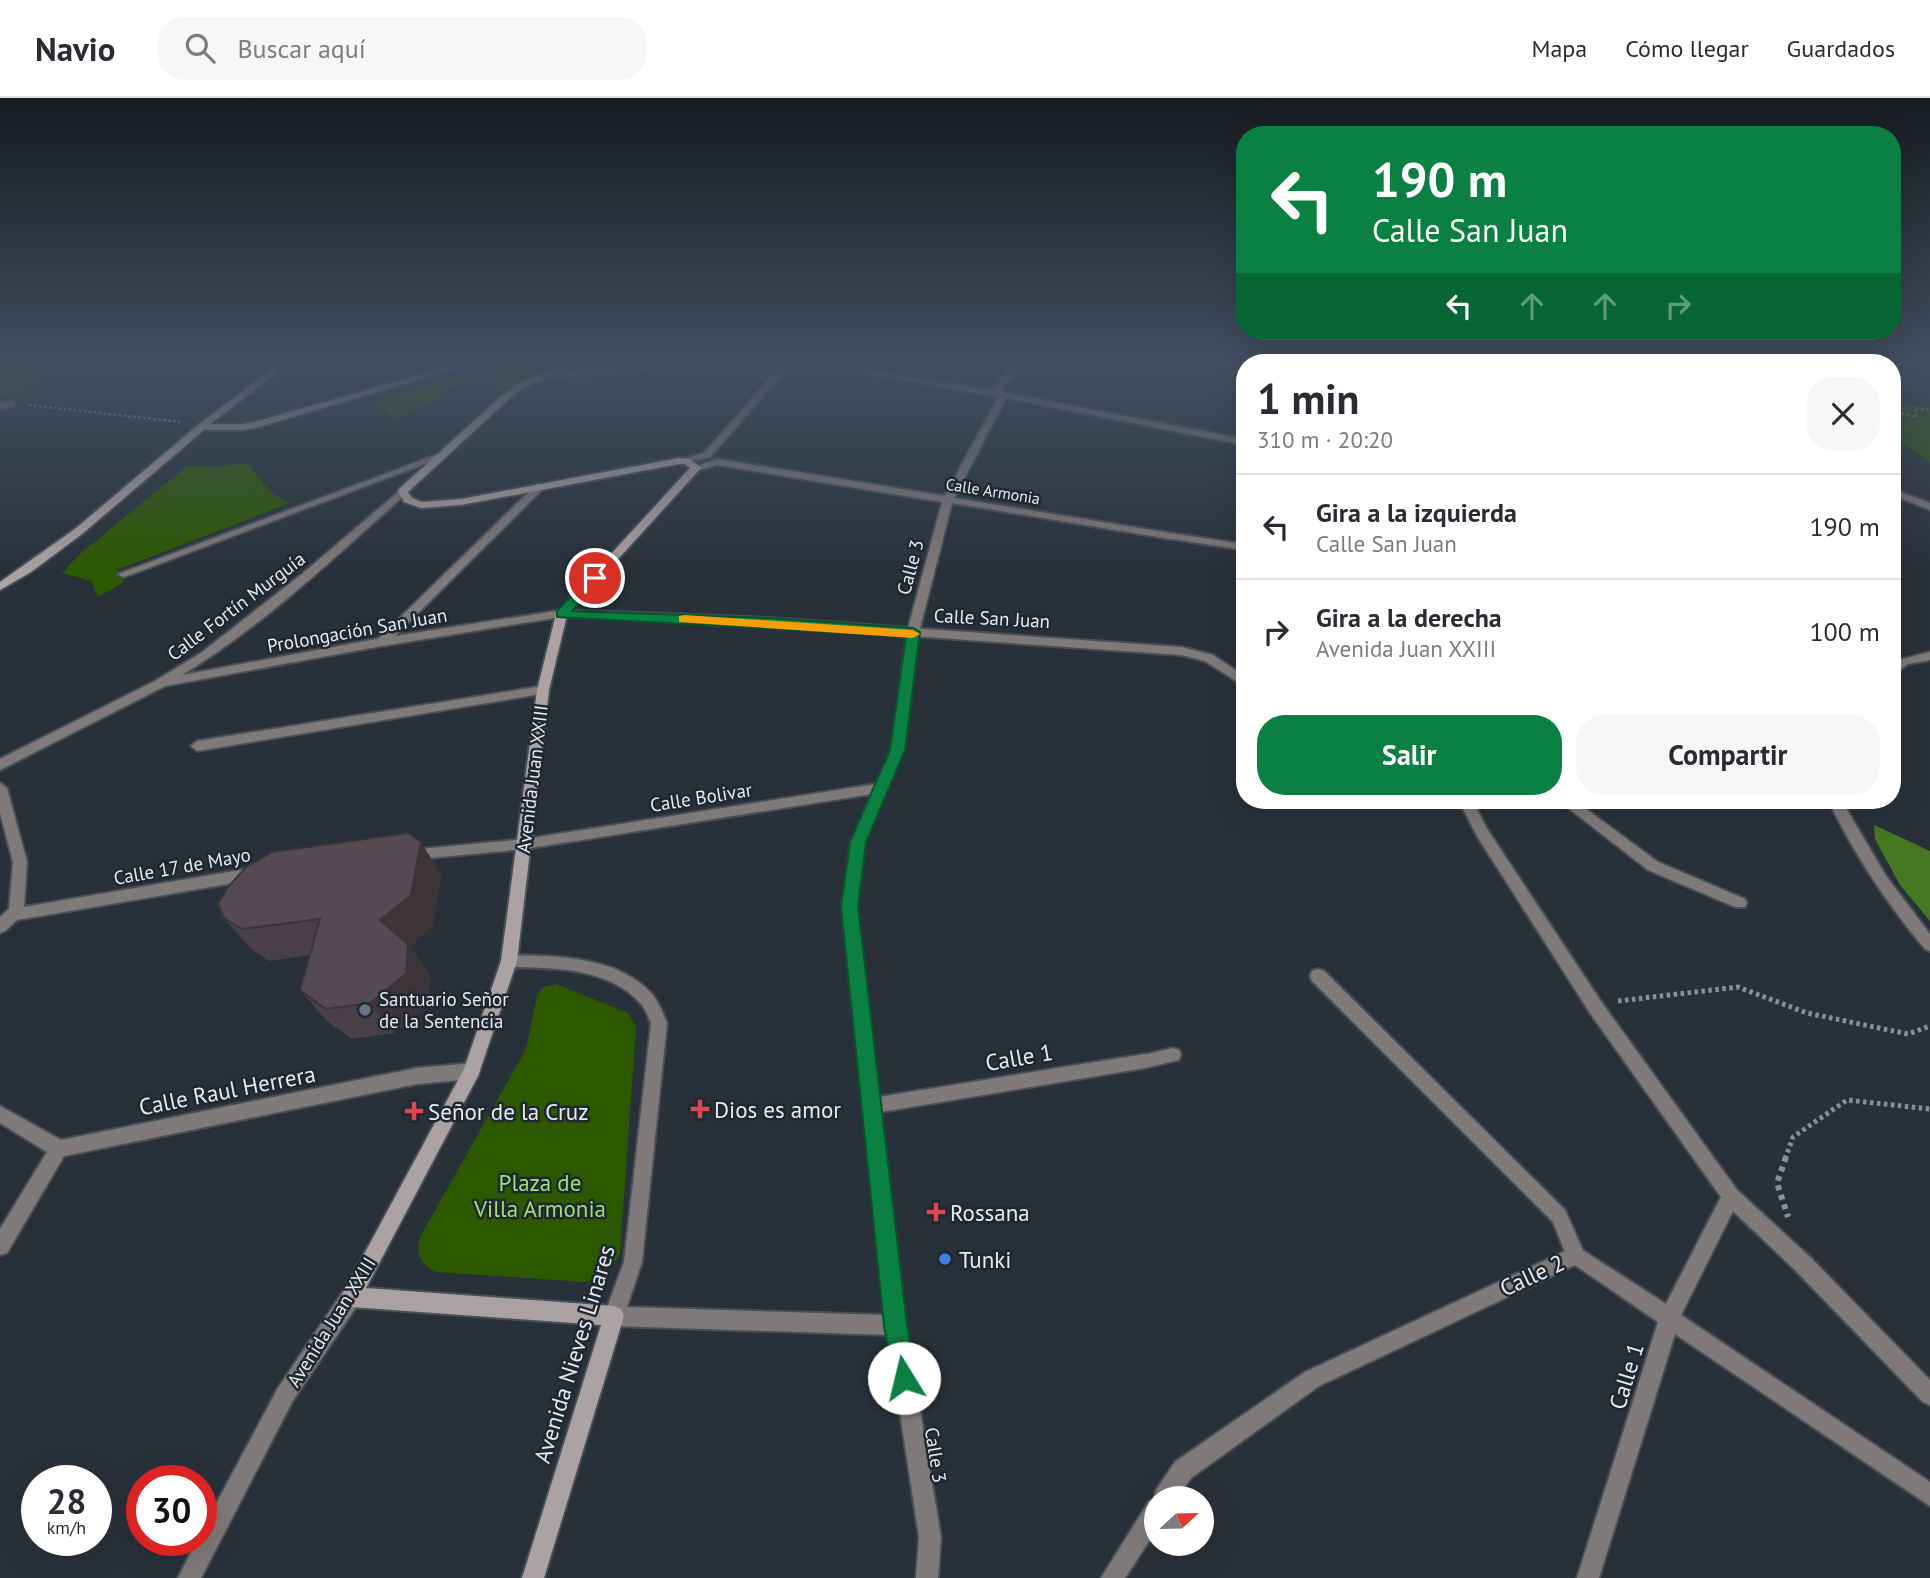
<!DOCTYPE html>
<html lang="es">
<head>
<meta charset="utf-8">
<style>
	body { margin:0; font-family:"PT Sans",sans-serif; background:#f7f7f7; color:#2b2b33; height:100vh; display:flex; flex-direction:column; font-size:26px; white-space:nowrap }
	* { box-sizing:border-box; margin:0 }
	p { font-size:23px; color:#7c7c81 }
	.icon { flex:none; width:38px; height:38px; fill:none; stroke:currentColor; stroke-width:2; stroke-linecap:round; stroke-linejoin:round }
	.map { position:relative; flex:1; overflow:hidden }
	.drawer { position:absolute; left:1236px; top:256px; width:665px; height:455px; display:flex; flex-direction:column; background:#fff; border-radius:28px; box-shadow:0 7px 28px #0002 }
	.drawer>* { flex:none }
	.top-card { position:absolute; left:1236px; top:28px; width:665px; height:214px; border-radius:28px; box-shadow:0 7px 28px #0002; background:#0b8043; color:#fff; overflow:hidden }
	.needle { width:46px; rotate:68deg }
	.controls { position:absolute; left:1144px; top:1388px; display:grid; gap:14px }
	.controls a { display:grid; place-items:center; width:70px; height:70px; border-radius:50%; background:#fff; box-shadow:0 7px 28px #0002; font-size:35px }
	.speed { position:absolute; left:21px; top:1367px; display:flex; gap:14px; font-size:35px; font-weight:700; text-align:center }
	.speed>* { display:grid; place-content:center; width:91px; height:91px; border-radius:50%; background:#fff; box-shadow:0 7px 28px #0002; line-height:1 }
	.speed small { font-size:18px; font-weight:400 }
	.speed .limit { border:10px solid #d22; background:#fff; color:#111 }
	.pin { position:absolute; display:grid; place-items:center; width:60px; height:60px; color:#fff; margin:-30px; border:4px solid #fff; border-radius:50%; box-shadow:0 2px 7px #0007 }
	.me { position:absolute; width:77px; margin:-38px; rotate:351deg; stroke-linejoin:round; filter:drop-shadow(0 0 5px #0008) }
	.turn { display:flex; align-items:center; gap:24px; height:147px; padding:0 21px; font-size:32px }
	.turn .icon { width:91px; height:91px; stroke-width:2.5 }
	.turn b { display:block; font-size:49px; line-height:60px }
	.lanes { display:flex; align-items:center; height:66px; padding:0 21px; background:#0003; justify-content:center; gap:35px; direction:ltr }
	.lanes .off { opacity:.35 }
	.round { display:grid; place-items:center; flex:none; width:74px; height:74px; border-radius:28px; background:#f7f7f7 }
	.head { display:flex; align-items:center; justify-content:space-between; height:119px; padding:0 21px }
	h1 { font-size:42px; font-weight:700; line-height:52px }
	.action { display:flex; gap:14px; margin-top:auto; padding:14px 21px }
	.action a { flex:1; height:80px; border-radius:28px; background:#0b8043; color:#fff; font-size:28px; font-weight:700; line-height:80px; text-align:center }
	.action a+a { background:#f7f7f7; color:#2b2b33 }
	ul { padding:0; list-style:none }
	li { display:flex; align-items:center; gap:21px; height:105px; padding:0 21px; border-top:2px solid #e1e1e2 }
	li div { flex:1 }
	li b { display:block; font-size:26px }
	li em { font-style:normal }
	header { display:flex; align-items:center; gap:42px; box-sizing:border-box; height:98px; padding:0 35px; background:#fff; border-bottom:2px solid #e1e1e2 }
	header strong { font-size:33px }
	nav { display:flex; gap:38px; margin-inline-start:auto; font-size:24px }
	.search { width:490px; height:63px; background:#f7f7f7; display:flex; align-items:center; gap:18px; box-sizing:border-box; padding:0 24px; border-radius:28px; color:#7c7c81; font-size:26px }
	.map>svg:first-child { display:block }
</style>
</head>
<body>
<header>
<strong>Navio</strong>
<div class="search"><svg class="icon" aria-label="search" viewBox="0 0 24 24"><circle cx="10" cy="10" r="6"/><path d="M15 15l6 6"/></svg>Buscar aquí</div>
<nav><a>Mapa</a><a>Cómo llegar</a><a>Guardados</a></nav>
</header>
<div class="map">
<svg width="1930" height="1480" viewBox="0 0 1930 1480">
	<rect width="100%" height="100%" fill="#28313a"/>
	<!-- green -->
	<path fill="#2c5800" d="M0,269H58L13,298H0Z
		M480,269L550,271L520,282L503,294L483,279L440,293L445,299L395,321L374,304Z
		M1892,298L1912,307L1930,310V365L1892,336Z
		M247,365L271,395L290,405L117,472L124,484L98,499L91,483L62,475L80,456L187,368L215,369Z
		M556,886L628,915L636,929L620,1155C612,1170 601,1181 584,1184L437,1174C420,1166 416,1157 420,1139L526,951L537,897L544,889Z"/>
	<!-- forest -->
	<path fill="#467721" d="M1874,727L1930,753V823L1900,787L1875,741Z"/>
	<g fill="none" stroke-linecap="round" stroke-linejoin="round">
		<!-- stream -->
		<path stroke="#001145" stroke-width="6" d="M0,272L1,269"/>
		<!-- service casing -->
		<g stroke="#464f57" stroke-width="4">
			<path id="service" d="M12,303L15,304V308L0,311V305Z
				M543,588L547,589L549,592L547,595L197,653L191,648L197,643Z
				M1558,702H1574L1658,764L1745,801L1747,805L1745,809H1735L1648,772Z"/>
		</g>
		<!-- pedestrian casing -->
		<g stroke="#464f57" stroke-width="4">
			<path id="pedestrian" d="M537,386L546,388L386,547H378V541Z
				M1170,435L1244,446V452L1166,440V436Z
				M1318,871L1324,873L1565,1112L1585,1157L1583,1164L1576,1166L1569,1164L1553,1124L1312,883L1310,878L1312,873Z
				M1173,950L1179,952L1181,957L1179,962L1145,970L1139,968L1137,963L1139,958Z"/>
		</g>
		<!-- minor casing -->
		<g stroke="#464f57" stroke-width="4">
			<path id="minor" d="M616,269H661L657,272L546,280L542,277L546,274Z
				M780,269H789L710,359L687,364V360L704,355Z
				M825,269H847L997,293L995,289L1009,269H1018L1003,289L1006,295L1244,341V347L1006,300L954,400L1170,435L1175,438L1170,441L952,405L919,534L904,651L865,744L856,808L879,999L1145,956L1151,958L1153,963L1151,968L1145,970L881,1014L906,1227L941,1439L938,1480H916L919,1439L888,1237L614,1228L607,1225L604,1218L624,1164L651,925C648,919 646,911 641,906C609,869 553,870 509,869L504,868L501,863L504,858L509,857C556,858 618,858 652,896C659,904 663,916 667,925L642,1164L627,1209L885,1217L842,808L851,744L872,696L525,751L409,762L404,761L402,757L404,753L409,752L525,741L876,686L892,651L907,534L942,404L717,367L696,373L691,370L717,361L945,398L998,299Z
				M438,356L446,358L127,478L123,479L118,476Z
				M403,390L407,391V395C336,458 263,528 182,577L382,540L562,512L568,516L566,518L382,548L165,588L0,672V661L155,583L201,555L302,476Z
				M1892,391L1930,405V412L1892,397Z
				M1930,554V562L1908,566L1892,577V565L1895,563Z
				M0,685L7,690L27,764L24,809L257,769L262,771L264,775L262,779L257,781L17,822L5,833L0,835V819L9,811L13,764L0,715Z
				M1462,702H1472L1487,731L1602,905L1737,1092L1810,1159L1930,1282V1307L1923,1304L1796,1173L1733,1113L1681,1217L1930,1384V1408L1675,1236L1599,1480H1577L1658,1224L1575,1167L1319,1288L1191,1380L1177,1400H1157V1431L1125,1480H1101L1149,1403L1154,1401L1156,1392L1175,1364L1305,1274L1576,1148L1666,1206L1721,1099L1590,915L1477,738L1460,705Z
				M1837,702H1851L1847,712L1886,778L1930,836V853L1925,851C1889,808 1858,762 1833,712Z
				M472,965L478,968L480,973L478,978L472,981L417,986L64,1058L7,1155L0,1157V1131L47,1054L0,1025V1008L61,1042L417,970Z
				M351,1189L358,1192L361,1199L358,1206L292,1304L201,1480H178L197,1442H201V1434L278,1290L344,1192Z"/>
		</g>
		<!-- tertiary casing -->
		<g stroke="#464f57" stroke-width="4">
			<path id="tertiary" d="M562,512L768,520L1181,549L1213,557L1244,578V588L1205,563L1181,557L768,528L558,518L556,516Z
				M1439,702H1483L1481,706C1468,710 1449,712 1439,702Z"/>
		</g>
		<!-- secondary casing -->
		<g stroke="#464f57" stroke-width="4">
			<path id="secondary" d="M275,269H285L210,326H243L258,323L447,269H462L259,329L243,332H204L82,436L31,474L0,492V484L75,431L198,327Z
				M560,269H573L525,289L510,300L408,394L412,400L422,404L461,401L679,360L690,361L701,370L567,517L549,592L517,863L478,978L366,1190L614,1208L621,1211L624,1218L544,1480H522L601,1227L351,1209L344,1206L341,1199L464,971L501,863L537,592L556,516L690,370L685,366H679L461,407L421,410L404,404L398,393L399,391L504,296L519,285Z"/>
		</g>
		<!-- path-far2 -->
		<path stroke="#899097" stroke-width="2.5" stroke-dasharray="2.5 2.5" stroke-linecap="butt" d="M29,307L180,324
			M1892,313L1916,319L1915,310L1930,312"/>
		<!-- path-far1 -->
		<path stroke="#899097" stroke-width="5" stroke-dasharray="3.5 3.5" stroke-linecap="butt" d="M1618,903L1738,889L1807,915L1908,936L1930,928
			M1785,1061L1793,1039L1847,1002L1930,1011"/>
		<!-- path -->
		<path stroke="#899097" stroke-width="6" stroke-dasharray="5 5" stroke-linecap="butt" d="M1786,1059L1777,1085L1788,1119"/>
		<!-- service -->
		<use href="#service" fill="#807979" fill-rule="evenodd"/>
		<!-- pedestrian -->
		<use href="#pedestrian" fill="#807979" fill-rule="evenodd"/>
		<!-- minor -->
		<use href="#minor" fill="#807979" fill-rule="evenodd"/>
		<!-- tertiary -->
		<use href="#tertiary" fill="#807979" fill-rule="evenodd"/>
		<!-- secondary -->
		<use href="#secondary" fill="#ada2a3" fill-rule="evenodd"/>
	</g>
	<!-- wall -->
	<path fill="#494047" d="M441,776L432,829L410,848L430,877L428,907L394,935L352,941L327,923L300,892L310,857L270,863L252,852L224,820Z"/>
	<!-- shaded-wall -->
	<path fill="#3c3439" d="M421,744L441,776L432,829L410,848L430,877L428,907L394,935L370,905L380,822Z"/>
	<!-- building -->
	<path fill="#554a52" stroke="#3c3439" stroke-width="2" d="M408,735L421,744L411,797L380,822L408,846L406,876L370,905L326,911L300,892L320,821L242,831L224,820L218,806L228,789L247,768L273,754Z"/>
	<!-- sky -->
	<linearGradient id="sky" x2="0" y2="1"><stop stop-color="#161b20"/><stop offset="0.56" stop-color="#424e60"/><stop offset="1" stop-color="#424e60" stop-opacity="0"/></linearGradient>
	<rect width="1930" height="477" fill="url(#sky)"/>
	<!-- route -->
	<path fill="#0b8043" stroke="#07532c" stroke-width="2" d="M595,476L602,480L572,513L768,520L913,530L920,534L905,652L866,744L858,808L907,1227L916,1280L912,1288L904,1291L896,1288L893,1280L884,1227L841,808L850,744L890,652L906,538L557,519V513L591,477Z"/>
	<!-- slow -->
	<path fill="#f59e0b" d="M684,517L913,532L920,536L913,540L679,524V518Z"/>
	<!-- markers -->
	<circle fill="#6b7280" stroke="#1f2730" stroke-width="2.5" cx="365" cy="912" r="7"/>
	<g fill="#e0444e" stroke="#1f2730" stroke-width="2.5">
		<path d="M696.5 1000.5h7v7h7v7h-7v7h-7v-7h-7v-7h7z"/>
		<path d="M410.5 1002.5h7v7h7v7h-7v7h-7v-7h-7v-7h7z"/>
		<path d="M932.5 1103.5h7v7h7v7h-7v7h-7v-7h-7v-7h7z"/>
	</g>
	<circle fill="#3f7fe0" stroke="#1f2730" stroke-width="2.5" cx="945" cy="1161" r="7"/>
	<g text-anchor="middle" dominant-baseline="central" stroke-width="5" stroke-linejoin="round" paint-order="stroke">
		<!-- far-street labels -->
		<g font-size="16" fill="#e6ebf1" stroke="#1f2730">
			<text transform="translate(993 393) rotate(9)">Calle Armonia</text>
		</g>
		<!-- street labels -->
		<g font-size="19" fill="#e6ebf1" stroke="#1f2730">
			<text transform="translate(910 469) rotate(-75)">Calle 3</text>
			<text transform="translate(236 508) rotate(-37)">Calle Fortín Murguía</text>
			<text transform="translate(992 520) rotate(3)">Calle San Juan</text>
			<text transform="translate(357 532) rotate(-10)">Prolongación San Juan</text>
			<text transform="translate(532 681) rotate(-83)">Avenida Juan XXIII</text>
			<text transform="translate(701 699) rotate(-9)">Calle Bolivar</text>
			<text transform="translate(182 768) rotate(-10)">Calle 17 de Mayo</text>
			<text transform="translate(331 1224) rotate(-58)">Avenida Juan XXIII</text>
			<text transform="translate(936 1357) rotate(81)">Calle 3</text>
		</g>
		<!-- poi labels -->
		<g font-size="19" fill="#e6ebf1" stroke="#1f2730" text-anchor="start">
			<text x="379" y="901">Santuario Señor<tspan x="379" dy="22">de la Sentencia</tspan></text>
		</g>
		<!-- near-street labels -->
		<g font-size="23" fill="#e6ebf1" stroke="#1f2730">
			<text transform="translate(1019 959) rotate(-10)">Calle 1</text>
			<text transform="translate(227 992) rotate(-11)">Calle Raul Herrera</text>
			<text transform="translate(1532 1177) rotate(-25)">Calle 2</text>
			<text transform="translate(574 1256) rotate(-73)">Avenida Nieves Linares</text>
			<text transform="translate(1626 1278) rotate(-73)">Calle 1</text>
		</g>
		<!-- near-poi labels -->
		<g font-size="23" fill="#e6ebf1" stroke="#1f2730" text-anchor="start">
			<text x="714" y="1011">Dios es amor</text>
			<text x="428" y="1013">Señor de la Cruz</text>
			<text x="950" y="1114">Rossana</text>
			<text x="959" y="1161">Tunki</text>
		</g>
		<!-- near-park labels -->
		<g font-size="23" fill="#9ee173" stroke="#1f2730">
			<text x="540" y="1084">Plaza de<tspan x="540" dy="26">Villa Armonia</tspan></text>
		</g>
	</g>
</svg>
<div class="controls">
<a><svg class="needle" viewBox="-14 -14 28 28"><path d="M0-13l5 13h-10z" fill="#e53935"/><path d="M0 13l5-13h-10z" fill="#7c7c81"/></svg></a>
</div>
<div class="speed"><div>28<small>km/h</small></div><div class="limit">30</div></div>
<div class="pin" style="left:595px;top:480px;background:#d93025"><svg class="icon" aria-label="arrive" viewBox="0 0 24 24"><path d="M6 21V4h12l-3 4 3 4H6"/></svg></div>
<svg class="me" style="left:904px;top:1280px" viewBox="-20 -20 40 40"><circle r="19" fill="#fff"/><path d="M0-13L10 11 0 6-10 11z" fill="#0b8043"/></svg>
<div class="top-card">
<div class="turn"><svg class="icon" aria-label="left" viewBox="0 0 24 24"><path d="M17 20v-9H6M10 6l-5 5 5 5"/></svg><div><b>190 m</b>Calle San Juan</div></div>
<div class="lanes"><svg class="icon" aria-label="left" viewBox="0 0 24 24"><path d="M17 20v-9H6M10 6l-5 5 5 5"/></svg><svg class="icon off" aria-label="ahead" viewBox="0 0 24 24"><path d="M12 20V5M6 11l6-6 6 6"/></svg><svg class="icon off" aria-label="ahead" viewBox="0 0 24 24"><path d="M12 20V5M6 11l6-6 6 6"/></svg><svg class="icon off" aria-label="right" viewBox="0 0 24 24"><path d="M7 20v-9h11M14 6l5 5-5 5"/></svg></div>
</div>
<section class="drawer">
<div class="head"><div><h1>1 min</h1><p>310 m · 20:20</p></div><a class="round"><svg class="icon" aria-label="close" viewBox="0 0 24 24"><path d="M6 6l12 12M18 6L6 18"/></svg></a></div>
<ul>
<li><svg class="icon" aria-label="left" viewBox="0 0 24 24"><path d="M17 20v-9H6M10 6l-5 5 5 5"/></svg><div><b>Gira a la izquierda</b><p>Calle San Juan</p></div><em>190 m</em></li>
<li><svg class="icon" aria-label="right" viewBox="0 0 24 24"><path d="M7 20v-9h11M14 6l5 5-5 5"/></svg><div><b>Gira a la derecha</b><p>Avenida Juan XXIII</p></div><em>100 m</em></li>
</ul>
<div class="action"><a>Salir</a><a>Compartir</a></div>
</section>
</div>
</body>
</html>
